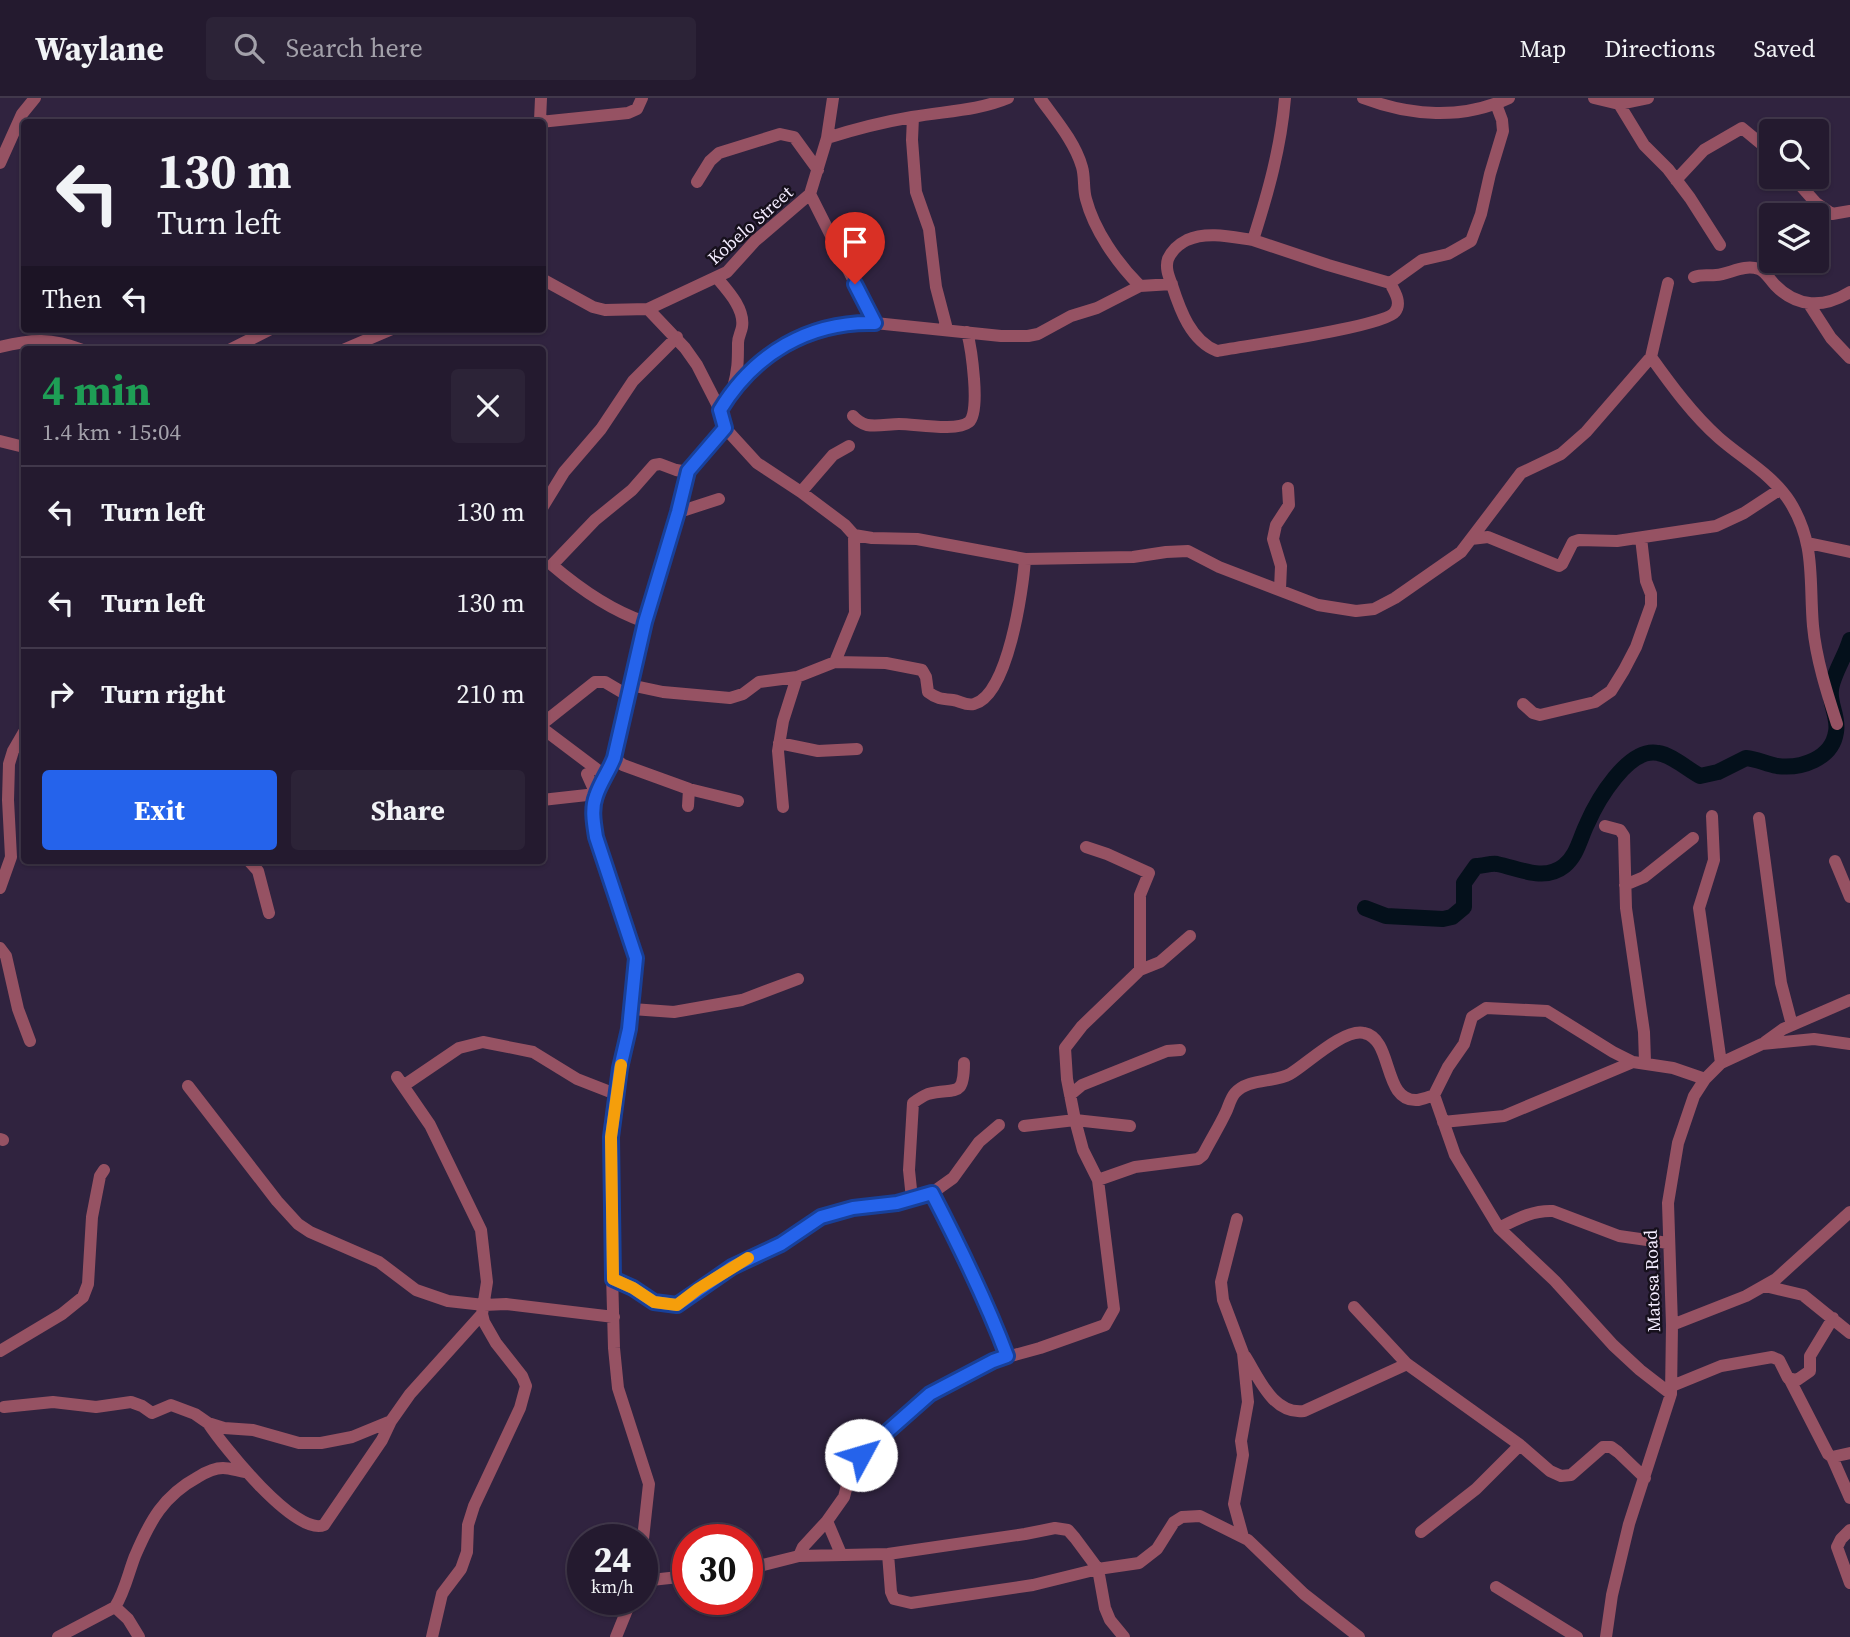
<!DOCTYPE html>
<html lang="en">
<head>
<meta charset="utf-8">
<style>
	body { margin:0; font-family:"Source Serif 4",serif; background:#2c2337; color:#f1f3f6; height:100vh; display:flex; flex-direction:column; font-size:26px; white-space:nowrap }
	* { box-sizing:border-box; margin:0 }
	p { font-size:23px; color:#a3a1aa }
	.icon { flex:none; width:38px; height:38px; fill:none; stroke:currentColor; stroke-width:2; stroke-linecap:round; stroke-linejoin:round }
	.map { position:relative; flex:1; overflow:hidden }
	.sheet { position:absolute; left:21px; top:248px; width:525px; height:518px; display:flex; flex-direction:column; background:#241a2f; border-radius:7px; box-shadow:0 2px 5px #0004,0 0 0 2px #41384b }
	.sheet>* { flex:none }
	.hud { position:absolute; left:21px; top:21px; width:525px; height:214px; border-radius:7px; box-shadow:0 2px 5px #0004,0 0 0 2px #41384b; background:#241a2f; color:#f1f3f6; overflow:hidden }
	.fabs { position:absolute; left:1759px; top:21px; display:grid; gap:14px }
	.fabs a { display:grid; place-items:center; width:70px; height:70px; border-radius:7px; background:#241a2f; box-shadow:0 2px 5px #0004,0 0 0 2px #41384b; font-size:35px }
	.speed { position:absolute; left:567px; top:1426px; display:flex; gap:14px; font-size:35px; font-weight:700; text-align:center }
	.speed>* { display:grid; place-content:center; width:91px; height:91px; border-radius:50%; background:#241a2f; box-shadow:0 2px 5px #0004,0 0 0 2px #41384b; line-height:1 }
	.speed small { font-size:18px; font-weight:400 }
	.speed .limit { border:10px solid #d22; background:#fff; color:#111 }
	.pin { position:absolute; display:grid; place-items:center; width:60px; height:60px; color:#fff; margin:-72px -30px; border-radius:50% 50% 50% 0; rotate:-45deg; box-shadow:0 0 7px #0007 }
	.pin .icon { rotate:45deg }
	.me { position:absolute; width:77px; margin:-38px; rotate:51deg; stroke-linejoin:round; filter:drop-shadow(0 0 5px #0008) }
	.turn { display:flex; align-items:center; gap:24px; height:147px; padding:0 21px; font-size:32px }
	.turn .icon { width:91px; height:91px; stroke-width:2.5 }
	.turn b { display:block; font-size:49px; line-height:60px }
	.then { display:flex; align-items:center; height:66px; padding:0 21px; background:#0003; gap:14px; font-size:26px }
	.round { display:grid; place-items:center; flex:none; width:74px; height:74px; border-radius:7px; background:#2c2337 }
	.overview { display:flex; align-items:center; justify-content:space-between; height:119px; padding:0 21px }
	h1 { font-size:42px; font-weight:700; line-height:52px; color:#1e9e55 }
	.button { display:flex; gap:14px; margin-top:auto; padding:14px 21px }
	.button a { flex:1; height:80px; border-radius:7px; background:#2563eb; color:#fff; font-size:28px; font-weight:700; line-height:80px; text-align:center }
	.button a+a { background:#2c2337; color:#f1f3f6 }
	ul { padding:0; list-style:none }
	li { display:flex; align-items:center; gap:21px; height:91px; padding:0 21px; border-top:2px solid #41384b }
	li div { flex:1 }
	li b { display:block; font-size:26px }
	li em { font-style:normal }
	header { display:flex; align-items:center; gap:42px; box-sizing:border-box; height:98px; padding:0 35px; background:#241a2f; border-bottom:2px solid #41384b }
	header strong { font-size:33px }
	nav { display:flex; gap:38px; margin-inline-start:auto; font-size:24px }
	.search { width:490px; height:63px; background:#2c2337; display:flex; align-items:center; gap:18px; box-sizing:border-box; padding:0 24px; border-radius:7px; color:#a3a1aa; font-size:26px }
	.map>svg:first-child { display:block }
</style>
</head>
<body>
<header>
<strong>Waylane</strong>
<div class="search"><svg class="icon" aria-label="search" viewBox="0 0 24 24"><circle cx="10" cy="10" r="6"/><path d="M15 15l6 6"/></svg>Search here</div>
<nav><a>Map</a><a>Directions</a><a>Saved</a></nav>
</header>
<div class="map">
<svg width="1850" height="1539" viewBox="0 0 1850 1539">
	<rect width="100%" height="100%" fill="#30233f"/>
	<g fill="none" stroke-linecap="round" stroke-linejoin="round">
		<!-- river -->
		<path stroke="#04101b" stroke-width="16" d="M1365,810L1386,818L1443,821L1452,819L1464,809V785L1476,768C1483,768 1491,765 1497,766C1518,770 1544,784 1564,768C1577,758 1580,740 1587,726C1597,703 1628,649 1658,655C1672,657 1687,671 1700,678L1718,674L1746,660C1757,661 1766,666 1777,668C1801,671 1832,661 1836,634C1839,619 1829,606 1831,592C1832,578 1846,557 1850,542"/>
		<!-- minor -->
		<path stroke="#965263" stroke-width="12" d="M1040,0C1055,21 1075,44 1082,69C1085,79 1083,91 1086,101C1094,132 1117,165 1140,188L1172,186
			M1285,0C1281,49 1268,95 1253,142C1232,139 1207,133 1187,142C1179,146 1172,152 1168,161C1165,170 1169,179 1172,187C1180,212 1191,243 1217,253C1243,248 1384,229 1395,214C1402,205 1395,194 1390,185
			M1363,0C1410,18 1462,22 1509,0
			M1594,0L1619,6L1648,0
			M1619,6L1644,47L1668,71L1690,100L1720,147
			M913,19L912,42L916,94L929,131L936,189L947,231
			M540,23L541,0
			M540,24L628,15L637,11L642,0
			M827,40C855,31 883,24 912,19C945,13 977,13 1008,0
			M0,65L22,16L35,0
			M1793,79L1816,105L1832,116L1850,113
			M1676,82L1704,52L1742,30L1771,54
			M697,84L710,63L719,55L780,36L794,39L818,72
			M810,96L875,225L1001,238H1028L1038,236L1071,218L1097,210L1140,188
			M1253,142L1328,167L1390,185L1422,162L1448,156L1471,143L1481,116L1490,76L1503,33L1502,22L1496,6
			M1694,179C1702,176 1708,178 1716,177C1730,176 1743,166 1759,171C1766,174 1770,182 1775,187C1797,210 1824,210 1850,194
			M717,180C728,193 745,211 742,229C741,235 738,239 738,245C738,263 738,272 733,290
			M542,181L593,209L605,212L648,211L727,174L755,143L810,96L827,40L833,0
			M1809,206L1831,240L1850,260
			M648,211L685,250L697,267L720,312L725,330L757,365L801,394L845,427L854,437L872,440L917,441L1025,461L1133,459L1166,454L1188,453L1219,469L1318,507L1356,513L1374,511L1395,500L1461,454L1521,375L1561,356L1586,334L1651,259L1668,185
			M0,249C32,241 51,240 83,252
			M229,252L271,231
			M343,252L392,231
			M1651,259C1671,287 1693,317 1719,340C1743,361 1773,377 1790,404C1816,446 1809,482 1813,528C1816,561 1827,595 1837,626
			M720,312C754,256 808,223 875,225
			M853,318C857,323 861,325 867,327C877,329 889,326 899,326C916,326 957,334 969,324C981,314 971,249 967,234
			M0,343L24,349
			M801,394L833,357L849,348
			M542,410L564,374L601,331L633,283L677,239
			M679,414L719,401
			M1471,441L1488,439L1559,468L1562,466L1573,444L1579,442L1617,443L1716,428L1744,415L1779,392
			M1808,445L1850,454
			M1280,491L1281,468L1273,441L1276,427L1289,407L1288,390
			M645,524C610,512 580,491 552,467L595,422L632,392L654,367L660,366L676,372L688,374
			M835,564L855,515L854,437
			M630,587L663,594L730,600L743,596L759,584L797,579L835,564L886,565L922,572L926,579L928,594C937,601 942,601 953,602C960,603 966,608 974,606C1008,598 1023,491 1025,461
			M1523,606L1533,615L1540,617L1595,604L1611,593L1624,572L1636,549L1651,507V496L1646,483L1641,440
			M542,626L595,584H605L627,597
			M542,630L607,679
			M779,645L818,653L857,651
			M614,660L623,667L689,691L738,703
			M542,702L596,696L587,676
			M688,708L689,691
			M783,709L778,653L783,623L797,579
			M1712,718L1714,762L1699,810L1721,965
			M1759,720L1781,885L1792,927
			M1605,728L1620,732L1624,738L1626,810L1644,934L1645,964
			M1086,749L1107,756L1149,775L1140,797V872
			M249,763L258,773L269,815
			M1835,763L1850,799
			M1625,787L1644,779L1693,740
			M0,790L11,759L8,702L9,666L13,653L24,634
			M0,850L6,858L18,911L30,943
			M632,911L674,914L742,902L798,881
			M1765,944L1783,931L1850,902
			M1633,964L1613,954L1547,913L1486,910L1472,919L1464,946L1448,969L1434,997L1455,1057L1499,1130L1555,1183L1613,1247L1640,1272L1671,1296
			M397,979L430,1027L481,1132L487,1184L482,1216L484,1224L496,1245L522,1278L526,1288L520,1310L474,1408L468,1427L467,1454L461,1471L442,1496L432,1539
			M188,988L277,1103L298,1126L310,1134L379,1164L416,1192L448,1203L484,1207L506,1206L614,1219
			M403,988L459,950L483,944L533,954L577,981L618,997
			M1070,997L1082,987L1167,953L1180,952
			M1443,1024L1504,1018L1633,964L1673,970L1705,981
			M1024,1028L1075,1022L1130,1028
			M0,1041L3,1042
			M1098,1082L1135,1069L1198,1061L1203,1057C1210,1043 1219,1029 1226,1014C1229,1008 1230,1001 1235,995C1248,980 1274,985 1290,976C1307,966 1344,930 1364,935C1394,941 1382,1005 1418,1002C1423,1001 1429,999 1434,997
			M932,1095L968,1165L1007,1258
			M912,1101L909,1072L913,1005C917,1002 923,998 928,996C954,989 964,1002 964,965
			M1237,1121L1221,1184L1223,1202L1243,1255L1246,1285L1248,1304L1241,1343L1243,1357L1234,1406L1243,1439
			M1499,1130C1517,1121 1533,1112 1553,1113L1619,1138L1668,1145
			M613,1182L633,1190L654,1204L677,1207L732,1169L781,1146L821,1119L853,1110L897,1105L932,1095L953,1080L979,1044L999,1027
			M1765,1188L1803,1197L1850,1235
			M1354,1209L1407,1266L1520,1347L1550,1373L1561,1378L1571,1377L1603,1349H1611L1618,1354L1645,1380
			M1672,1227L1746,1198L1776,1181L1850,1114
			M0,1253L62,1216L83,1199L88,1186L92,1119L100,1078L104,1072
			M1245,1258C1259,1280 1273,1317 1304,1313L1407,1266
			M1790,1282L1828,1356L1832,1359L1850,1355
			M1672,1288L1721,1268L1772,1259L1779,1262L1788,1280L1797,1282L1810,1273V1258L1833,1220
			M4,1309L53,1304L96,1309L131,1304L142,1308L152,1315L171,1307L195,1316L208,1325L224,1330L253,1332L299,1345H321L352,1339L391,1323L410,1296L482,1216
			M208,1325C223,1348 296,1439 324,1427L382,1342L391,1323
			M1832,1359L1850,1400
			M1850,1432L1841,1441L1837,1449L1850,1485
			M1421,1434L1476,1391L1520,1347
			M642,1450L649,1386L618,1290L614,1250L611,1138V1039L620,970L629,931L636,860L596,739L593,719L596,696L607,679L614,660L645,524L679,414L688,374L725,330
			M841,1456L827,1423L844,1399L851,1372L861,1358L930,1296L993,1263L1040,1250L1105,1227L1114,1211L1098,1082L1083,1052L1075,1022L1067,981L1065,950L1082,928L1140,872L1160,864L1190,838
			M888,1456L891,1494L894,1501L911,1505L1033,1487L1098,1471L1139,1465L1157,1451L1174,1424L1182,1419L1200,1418L1248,1442L1304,1496L1359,1539
			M799,1458L803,1449L827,1423
			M747,1471L799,1458L888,1456L1025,1436L1055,1430L1068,1432L1075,1440L1098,1471L1105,1510L1110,1522L1124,1539
			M642,1483L688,1478
			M1496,1489L1577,1539
			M115,1509C125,1493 128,1476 135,1458C150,1423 163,1398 198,1379C206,1374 214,1370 223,1370C230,1370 238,1373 245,1374
			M58,1539L115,1509L128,1521L139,1539
			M616,1539L631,1502
			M1606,1539L1612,1497L1629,1426L1671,1296L1672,1227L1668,1105L1678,1045L1694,998L1705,981L1721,965L1762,946L1814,941L1850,946"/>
	</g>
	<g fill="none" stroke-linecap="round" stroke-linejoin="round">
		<!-- route casing -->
		<g stroke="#184099" stroke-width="18">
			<path id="route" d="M855,186L875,225C809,223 754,256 720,312L725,330L688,373L678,414L645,524L614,660C609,673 600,685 596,698C591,711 594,726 596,739L636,860L629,931L620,970L611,1039L613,1181L633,1190L654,1204L677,1207L732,1169L781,1146L821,1119L853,1110L897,1105L932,1095C960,1149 986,1202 1007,1258L993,1263L930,1296L861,1357"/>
		</g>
		<!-- route -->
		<use href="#route" stroke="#2563eb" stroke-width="12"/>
		<!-- slow -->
		<path stroke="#f59e0b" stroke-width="12" d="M621,967L611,1039L613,1181L633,1190L654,1204L677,1207L698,1191L748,1160"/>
	</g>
	<g text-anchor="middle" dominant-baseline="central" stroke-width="5" stroke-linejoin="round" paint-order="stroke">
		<!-- street labels -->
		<g font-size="18" fill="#f4ecff" stroke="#16101c">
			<text transform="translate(750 127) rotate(-42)">Kobelo Street</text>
			<text transform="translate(1652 1183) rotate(-92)">Matosa Road</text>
		</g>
	</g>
</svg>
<div class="fabs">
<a><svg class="icon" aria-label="search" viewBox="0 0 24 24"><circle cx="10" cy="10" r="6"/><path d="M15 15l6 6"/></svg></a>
<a><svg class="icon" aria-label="layers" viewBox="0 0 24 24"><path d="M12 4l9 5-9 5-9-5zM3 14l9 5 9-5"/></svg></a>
</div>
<div class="speed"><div>24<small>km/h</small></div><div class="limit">30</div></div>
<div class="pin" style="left:855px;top:186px;background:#d93025"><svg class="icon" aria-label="arrive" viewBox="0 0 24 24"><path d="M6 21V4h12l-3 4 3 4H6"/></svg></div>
<svg class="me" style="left:861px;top:1357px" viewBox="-20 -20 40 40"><circle r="19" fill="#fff"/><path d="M0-13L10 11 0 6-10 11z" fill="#2563eb"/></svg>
<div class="hud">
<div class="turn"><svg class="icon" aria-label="left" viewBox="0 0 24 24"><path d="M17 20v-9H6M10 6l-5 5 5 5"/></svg><div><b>130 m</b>Turn left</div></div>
<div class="then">Then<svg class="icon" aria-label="left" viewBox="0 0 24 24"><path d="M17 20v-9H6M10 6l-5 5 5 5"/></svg></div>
</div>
<section class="sheet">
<div class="overview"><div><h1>4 min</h1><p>1.4 km · 15:04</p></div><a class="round"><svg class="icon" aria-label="close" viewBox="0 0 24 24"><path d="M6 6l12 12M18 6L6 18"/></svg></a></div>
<ul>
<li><svg class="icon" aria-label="left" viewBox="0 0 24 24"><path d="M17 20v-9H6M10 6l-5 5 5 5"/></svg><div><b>Turn left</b></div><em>130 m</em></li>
<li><svg class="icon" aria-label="left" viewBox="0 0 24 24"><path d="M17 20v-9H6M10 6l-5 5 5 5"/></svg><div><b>Turn left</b></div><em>130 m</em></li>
<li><svg class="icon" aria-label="right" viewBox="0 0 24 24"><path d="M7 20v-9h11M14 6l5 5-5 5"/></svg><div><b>Turn right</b></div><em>210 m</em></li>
</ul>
<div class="button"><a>Exit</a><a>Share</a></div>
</section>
</div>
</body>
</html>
